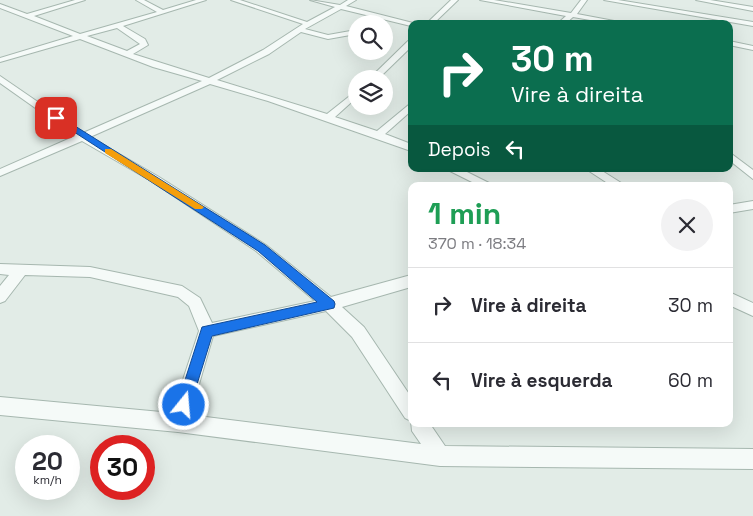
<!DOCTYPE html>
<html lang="pt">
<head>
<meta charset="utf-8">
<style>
	body { margin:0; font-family:"Space Grotesk",sans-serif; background:#f2f2f3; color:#2b2b33; height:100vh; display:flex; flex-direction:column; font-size:19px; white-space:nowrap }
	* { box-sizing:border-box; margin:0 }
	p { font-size:16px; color:#7c7c81 }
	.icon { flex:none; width:28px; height:28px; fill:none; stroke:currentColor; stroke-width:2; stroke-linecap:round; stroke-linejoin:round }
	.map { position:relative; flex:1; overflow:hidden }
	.panel { position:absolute; left:408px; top:182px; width:325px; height:245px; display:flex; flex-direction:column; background:#fff; border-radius:10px; box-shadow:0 5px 20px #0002 }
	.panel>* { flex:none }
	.banner { position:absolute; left:408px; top:20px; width:325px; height:152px; border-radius:10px; box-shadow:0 5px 20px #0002; background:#0b6e4f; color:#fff; overflow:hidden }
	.fabs { position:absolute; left:348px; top:15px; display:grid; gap:10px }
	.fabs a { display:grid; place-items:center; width:45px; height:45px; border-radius:50%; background:#fff; box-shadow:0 5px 20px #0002; font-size:25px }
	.speed { position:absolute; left:15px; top:435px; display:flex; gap:10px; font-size:25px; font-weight:700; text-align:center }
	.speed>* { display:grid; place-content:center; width:65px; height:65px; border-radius:50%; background:#fff; box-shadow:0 5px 20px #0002; line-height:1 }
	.speed small { font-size:12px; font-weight:400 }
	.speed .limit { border:8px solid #d22; background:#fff; color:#111 }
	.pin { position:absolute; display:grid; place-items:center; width:42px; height:42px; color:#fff; margin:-21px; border-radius:10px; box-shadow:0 2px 8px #0006 }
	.me { position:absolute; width:55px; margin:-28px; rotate:17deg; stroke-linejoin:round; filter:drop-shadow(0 0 4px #0008) }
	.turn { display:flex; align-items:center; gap:18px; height:105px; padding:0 20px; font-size:22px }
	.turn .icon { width:65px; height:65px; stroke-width:2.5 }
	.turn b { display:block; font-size:35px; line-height:42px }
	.then { display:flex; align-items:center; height:48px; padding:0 20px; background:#0003; gap:10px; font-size:19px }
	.round { display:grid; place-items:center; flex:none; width:52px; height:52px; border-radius:26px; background:#f2f2f3 }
	.head { display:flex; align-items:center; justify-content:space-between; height:85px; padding:0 20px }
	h1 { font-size:30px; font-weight:600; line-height:38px; color:#1e9e55 }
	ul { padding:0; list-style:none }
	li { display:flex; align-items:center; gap:15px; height:75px; padding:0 20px; border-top:1px solid #e1e1e2 }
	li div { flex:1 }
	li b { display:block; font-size:19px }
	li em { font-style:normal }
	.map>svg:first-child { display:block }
</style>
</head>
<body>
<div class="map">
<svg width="753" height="516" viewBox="0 0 753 516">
	<rect width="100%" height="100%" fill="#e2ece7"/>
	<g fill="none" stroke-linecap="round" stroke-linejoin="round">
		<!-- minor casing -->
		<g stroke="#a6b7af" stroke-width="2">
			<path id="minor" d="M75,0H85L34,16L80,34L157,12L136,0H144L163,10L196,0H206L123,26L145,39L148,45L133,54L209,78L263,50L303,24L231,0H240L307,22L335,7L310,0L340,5L348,0H356L346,6L413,23L411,26L341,9L305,29L328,35L356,30V34L328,39L301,32L269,54L217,80L327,114L356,91V98L335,117L377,131L411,103V111L385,134L411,144V151L268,101L210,84L90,137L159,177L266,245L331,297L411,275V287L342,307L364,327L411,397V424H430L445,446L753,449V469L440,466L178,432L0,415V397L172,413L199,331L189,306L178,297L90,277L25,275L5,301L0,303V286L9,275L0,274V264L90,267L182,286L200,298L212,323L315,301L256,251L151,181L82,141L0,176V169L75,136L0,83V76L83,133L202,81L153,67L80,39L0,62V58L73,36L0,8V4L27,14ZM117,28L140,44L127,51L87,36ZM326,311L352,337L405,418L411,421L412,431L421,444L190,415L213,336Z
				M451,0H458L433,24H426Z
				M480,0H494L571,13L581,0H587L577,14L630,24H613L573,17L565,24H557L566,16Z
				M604,0H618L753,22V26Z
				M696,0H710L753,7V11Z
				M408,41H411V47L378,79H369Z
				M729,41L753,46V50L729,45Z
				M729,152L753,170V179L729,160Z
				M446,169H461L495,186H480Z
				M586,169H599L626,186H612Z
				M753,201V209L729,213V205Z
				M729,292L753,303V316L729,305Z"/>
		</g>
		<!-- minor -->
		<use href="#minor" fill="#f5faf8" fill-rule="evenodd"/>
	</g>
	<!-- route -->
	<path fill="#1a73e8" stroke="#114b97" d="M54,116H59L265,245L334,301L335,304L334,308L212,336L189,410L184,412L179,410L177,405L202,327L317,302L258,251L54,119Z"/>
	<!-- slow -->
	<path fill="#f59e0b" d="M105,149H111L204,207L202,209H195L105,153Z"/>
</svg>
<div class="fabs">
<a><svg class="icon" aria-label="search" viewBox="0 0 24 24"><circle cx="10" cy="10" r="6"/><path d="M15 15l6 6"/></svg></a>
<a><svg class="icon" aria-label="layers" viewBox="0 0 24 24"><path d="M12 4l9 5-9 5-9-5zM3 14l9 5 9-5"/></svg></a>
</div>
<div class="speed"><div>20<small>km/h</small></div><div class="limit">30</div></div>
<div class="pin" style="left:56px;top:118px;background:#d93025"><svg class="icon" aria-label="arrive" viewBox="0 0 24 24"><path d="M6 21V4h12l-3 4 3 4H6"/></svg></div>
<svg class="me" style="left:184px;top:405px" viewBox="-20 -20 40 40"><circle r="17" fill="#1a73e8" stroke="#fff" stroke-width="3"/><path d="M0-11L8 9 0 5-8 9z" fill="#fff"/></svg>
<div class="banner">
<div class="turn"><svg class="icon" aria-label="right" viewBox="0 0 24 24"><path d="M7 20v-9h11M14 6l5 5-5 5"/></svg><div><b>30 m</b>Vire à direita</div></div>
<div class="then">Depois<svg class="icon" aria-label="left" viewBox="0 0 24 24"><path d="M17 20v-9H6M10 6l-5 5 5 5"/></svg></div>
</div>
<section class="panel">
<div class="head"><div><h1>1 min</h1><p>370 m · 18:34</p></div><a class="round"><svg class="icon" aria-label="close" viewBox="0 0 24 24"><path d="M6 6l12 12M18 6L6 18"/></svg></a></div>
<ul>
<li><svg class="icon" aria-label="right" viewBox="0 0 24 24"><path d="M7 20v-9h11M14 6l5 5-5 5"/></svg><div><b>Vire à direita</b></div><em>30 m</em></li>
<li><svg class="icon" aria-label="left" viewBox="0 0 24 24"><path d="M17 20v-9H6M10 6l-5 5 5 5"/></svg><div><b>Vire à esquerda</b></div><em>60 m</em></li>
</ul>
</section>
</div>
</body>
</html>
